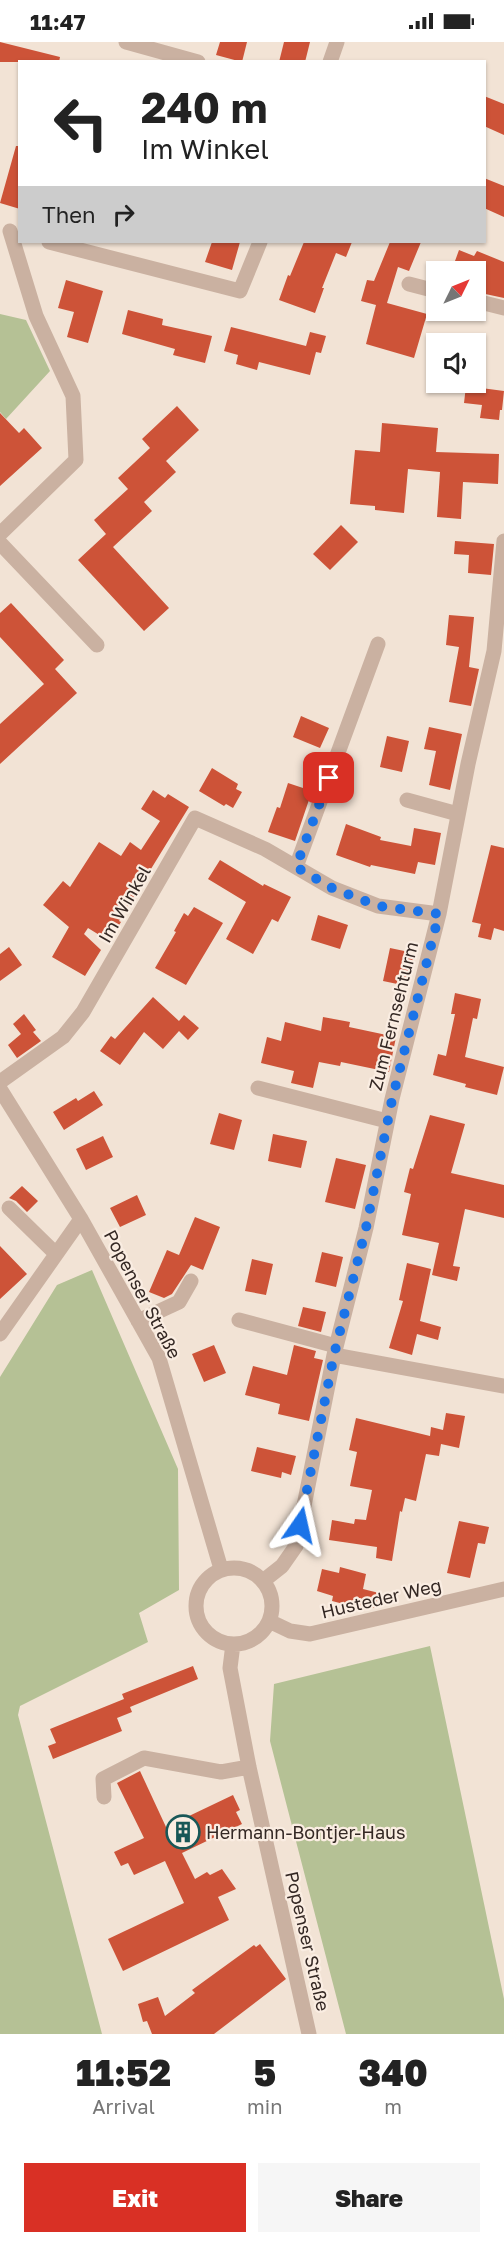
<!DOCTYPE html>
<html lang="en">
<head>
<meta charset="utf-8">
<style>
	body { margin:0; font-family:"Golos Text",sans-serif; background:#f6f6f6; color:#222; height:100vh; display:flex; flex-direction:column; font-size:22px; white-space:nowrap }
	* { box-sizing:border-box; margin:0 }
	p { font-size:20px; color:#767676 }
	.icon { flex:none; width:33px; height:33px; fill:none; stroke:currentColor; stroke-width:2; stroke-linecap:round; stroke-linejoin:round }
	.map { position:relative; height:1992px; overflow:hidden }
	.drawer { display:flex; flex-direction:column; background:#fff; flex:1 }
	.drawer>* { flex:none }
	.guide { position:absolute; left:18px; top:18px; width:468px; height:183px; border-radius:0px; box-shadow:0 2px 4px #0004; background:#fff; color:#222; overflow:hidden }
	.needle { width:39px; rotate:47deg }
	.fabs { position:absolute; left:426px; top:219px; display:grid; gap:12px }
	.fabs a { display:grid; place-items:center; width:60px; height:60px; border-radius:0px; background:#fff; box-shadow:0 2px 4px #0004; font-size:30px }
	.pin { position:absolute; display:grid; place-items:center; width:51px; height:51px; color:#fff; margin:-26px; border-radius:12px; box-shadow:0 3px 9px #0006 }
	.me { position:absolute; width:66px; margin:-33px; rotate:11deg; stroke-linejoin:round; filter:drop-shadow(0 0 4px #0008) }
	.turn { display:flex; align-items:center; gap:21px; height:126px; padding:0 24px; font-size:27px }
	.turn .icon { width:78px; height:78px; stroke-width:2.5 }
	.turn b { display:block; font-size:42px; line-height:51px }
	.then { display:flex; align-items:center; height:57px; padding:0 24px; background:#0003; gap:12px; font-size:22px }
	.eta { display:flex; justify-content:space-evenly; align-items:center; height:102px; text-align:center }
	.eta b { font-size:36px; font-weight:800; line-height:42px }
	.action { display:flex; gap:12px; margin-top:auto; padding:12px 24px }
	.action a { flex:1; height:69px; border-radius:0px; background:#d93025; color:#fff; font-size:24px; font-weight:800; line-height:69px; text-align:center }
	.action a+a { background:#f6f6f6; color:#222 }
	.status { display:flex; justify-content:space-between; align-items:center; height:42px; padding:0 30px; background:#fff; direction:ltr }
	.status svg { height:16px; fill:currentColor }
	.map>svg:first-child { display:block }
</style>
</head>
<body>
<div class="status"><b>11:47</b><svg viewBox="0 0 49 12"><path d="M0 12V9h3v3zM5 12V6h3v6zM10 12V3h3v9zM15 12V0h3v12zM26 1h20v11H26zM47 4h2v5h-2z"/></svg></div>
<div class="map">
<svg width="504" height="1992" viewBox="0 0 504 1992">
	<rect width="100%" height="100%" fill="#f2e3d5"/>
	<!-- green -->
	<path fill="#b5c195" d="M0,272L26,278L50,329L6,377L0,370Z
		M92,1228L178,1427L179,1548L139,1571L148,1600L20,1664L18,1673L102,1992H0V1335L57,1243Z
		M430,1604L504,1957V1992H346L270,1699L274,1642Z"/>
	<!-- building -->
	<path fill="#cd5338" d="M0,0L60,15L59,20H0Z
		M220,0H247L242,20L216,13Z
		M284,0H310L305,20H279Z
		M484,54L504,62V93L484,84Z
		M16,104H20V167L0,161Z
		M484,136L504,144V175L484,166Z
		M212,200H240L232,228L205,220Z
		M304,200H352L346,215L336,211L322,246H324L315,271L279,258L288,233L290,234Z
		M390,200H421L409,229L398,225L387,261L427,272L414,316L366,302L376,263L361,259L367,238L374,239Z
		M459,208L474,214L477,209L504,220V256L476,250V230H451Z
		M66,238L103,249L88,301L67,295L74,270L58,266Z
		M128,268L163,277L162,283L212,294L205,321L173,313L175,307L122,292Z
		M231,285L306,304L310,290L326,294L321,311L316,310L310,333L259,320L257,328L236,322L238,313L224,309Z
		M466,344L504,349L502,368H500L499,378L480,376L482,363L464,361Z
		M177,364L199,388L166,419L176,430L144,460L152,469L113,505L169,566L144,589L78,518L106,492L94,478L128,447L118,436L150,406L142,397Z
		M0,371L19,391L24,386L42,406L0,444Z
		M382,381L438,386L436,410L499,412L498,442L463,440L461,477L437,475L440,430L408,427L404,471L375,468V464L350,462L355,408L380,410Z
		M341,483L358,500L330,528L313,512Z
		M455,499L494,502L491,533L468,531L469,513L454,512Z
		M11,561L64,618L55,627L77,651L0,722V682L44,642L0,595V571Z
		M449,573L474,575L469,625L479,627L471,664L449,660L459,605L446,603Z
		M301,674L329,686L320,706L293,695Z
		M429,685L462,692L450,748L429,743L436,709L424,707Z
		M387,694L409,699L402,730L380,725Z
		M212,726L238,742L236,747L242,750L233,766L226,762L224,764L199,749Z
		M288,741L312,749L295,799L268,790L277,765L280,766Z
		M153,748L165,756L168,752L189,765L119,879L121,880L109,899L88,886L84,892L101,908L85,934L52,915L69,885L43,863L63,839L70,845L99,800L121,814L130,800L141,808L160,779L141,767Z
		M346,782L381,795L380,798L411,804L414,786L441,791L435,823L418,820L415,832L371,823L370,825L336,813Z
		M491,803L504,806V889L494,886L491,898L478,895L481,882L472,880Z
		M220,818L263,844L264,842L291,855L278,880L272,877L253,912L226,897L246,860L208,837Z
		M194,865L223,881L186,943L155,926L176,890L174,889L184,871L188,874Z
		M318,873L348,883L340,907L311,898Z
		M9,905L22,923L0,939V912Z
		M390,906L414,911L407,944L383,939Z
		M455,951L481,957L477,977L473,976L465,1015L504,1025L497,1053L465,1045L466,1042L433,1033L438,1012L446,1014L455,972H451Z
		M153,955L179,979L184,973L199,986L188,998L179,989L163,1007L144,990L120,1023L100,1009L111,994L115,997Z
		M24,972L36,988L33,990L41,999L17,1016L8,1003L21,992L13,982Z
		M323,975L350,980L349,985L396,995L389,1030L341,1020L340,1024L319,1020L313,1046L291,1041L294,1029L261,1021L267,995L281,999L285,980L321,989Z
		M94,1049L103,1063L64,1088L53,1070L76,1056L78,1059Z
		M219,1071L242,1078L234,1108L210,1102Z
		M430,1073L465,1082L451,1131L504,1143V1176L465,1167L453,1224L460,1225L457,1239L432,1233L439,1201L402,1193L411,1152L404,1150L410,1126L413,1127Z
		M273,1092L307,1099L301,1126L268,1119Z
		M103,1094L113,1115L86,1128L76,1107Z
		M336,1116L366,1123L355,1167L325,1160Z
		M22,1144L38,1159L27,1170L16,1159L9,1156Z
		M137,1153L146,1173L120,1185L110,1166Z
		M195,1175L220,1185L203,1228L191,1223L172,1252L164,1256L149,1250L167,1208L179,1213Z
		M0,1204L27,1232L0,1257Z
		M322,1210L343,1215L336,1245L315,1240Z
		M252,1217L273,1222L266,1253L245,1249Z
		M407,1221L431,1227L420,1279L441,1285L438,1298L417,1292L412,1313L389,1306L403,1259L399,1258Z
		M303,1265L326,1270L321,1290L298,1284Z
		M214,1303L226,1331L204,1340L192,1312Z
		M294,1303L316,1309L314,1316L323,1318L309,1379L278,1372L280,1362L245,1353L253,1324L287,1333Z
		M446,1371L465,1374L459,1406L441,1402L439,1414L426,1412L416,1459L405,1456L402,1470L400,1469L392,1519L376,1516L377,1505L329,1498L332,1478L354,1482L355,1477L366,1478L372,1448L350,1444L357,1410L349,1408L356,1376L430,1394L431,1385L443,1388Z
		M257,1405L296,1414L291,1433L282,1430L281,1436L251,1429Z
		M459,1479L489,1485L485,1502L478,1501L470,1536L447,1531Z
		M340,1525L366,1532L363,1547L379,1551L375,1566L368,1565L367,1568L332,1559L333,1554L317,1549L322,1527L339,1531Z
		M193,1624L198,1637L130,1665L132,1670L117,1676L122,1689L53,1717L48,1704L56,1701L50,1687L124,1657L122,1652Z
		M140,1729L166,1785L233,1753L240,1768L236,1770L242,1782L182,1811L195,1837L207,1830L210,1833L222,1827L236,1847L218,1855L229,1878L123,1929L108,1897L184,1861L165,1819L134,1833L128,1821L121,1824L114,1810L144,1796L117,1741Z
		M260,1902L286,1937L214,1992H152L147,1979L143,1980L138,1962L158,1955L165,1974L195,1951L192,1948L254,1903L256,1905Z"/>
	<g fill="none" stroke-linecap="round" stroke-linejoin="round">
		<!-- minor -->
		<path stroke="#cab1a1" stroke-width="15" d="M126,0L198,20
			M330,20L337,0
			M49,200L240,249L260,200
			M409,242L436,249
			M476,259L504,266
			M0,492L76,418L73,354L36,274L10,189
			M0,501L97,603
			M407,758L458,772
			M296,825L378,602
			M0,1040L63,995L83,970L195,776L265,807L332,846L378,864L439,872
			M258,1046L387,1079
			M0,1047L81,1177L159,1316L221,1527
			M9,1166L56,1212
			M239,1278L336,1304
			M138,1279L179,1260L191,1239
			M0,1292L81,1177
			M334,1313L504,1344
			M196 1564a38 38 0 1 1 76 0a38 38 0 1 1-76 0Z
			M263,1539L282,1524L296,1504L334,1313L366,1186L392,1057L439,872L468,722L494,609L504,499
			M269,1579L290,1589L310,1592L504,1547
			M233,1602L230,1626L249,1725L309,1992
			M104,1755L103,1737L144,1716L221,1730L249,1725"/>
	</g>
	<g fill="none" stroke-linecap="round" stroke-linejoin="round">
		<!-- route -->
		<path stroke="#1a73e8" stroke-width="10" stroke-dasharray="0 18" d="M300,1483L334,1313L366,1186L392,1058L439,872L378,864L332,846L296,825L329,736"/>
	</g>
	<!-- icons -->
	<defs>
		<g id="building-ring" transform="scale(1.725)"><circle r="9.5" fill="#faede2" stroke="#185757" stroke-width="1.5"/><path d="M-4-6H4V6H1V3H-1V6H-4ZM-2.5-4.3h1.7v1.8h-1.7ZM.8-4.3h1.7v1.8H.8ZM-2.5-1h1.7V.8h-1.7ZM.8-1h1.7V.8H.8Z" fill="#185757"/></g>
	</defs>
	<g fill-rule="evenodd">
		<use href="#building-ring" x="183" y="1790"/>
	</g>
	<g text-anchor="middle" dominant-baseline="central" stroke-width="4.5" stroke-linejoin="round" paint-order="stroke">
		<!-- street labels -->
		<g font-size="18" fill="#342824" stroke="#faede2">
			<text transform="translate(124 862) rotate(-60)">Im Winkel</text>
			<text transform="translate(393 974) rotate(-76)">Zum Fernsehturm</text>
			<text transform="translate(143 1252) rotate(62)">Popenser Straße</text>
			<text transform="translate(381 1556) rotate(-13)">Husteder Weg</text>
			<text transform="translate(308 1899) rotate(77)">Popenser Straße</text>
		</g>
		<!-- poi labels -->
		<g font-size="18" fill="#342824" stroke="#faede2" text-anchor="start">
			<text x="206" y="1790">Hermann-Bontjer-Haus</text>
		</g>
	</g>
</svg>
<div class="fabs">
<a><svg class="needle" viewBox="-14 -14 28 28"><path d="M0-13l5 13h-10z" fill="#e53935"/><path d="M0 13l5-13h-10z" fill="#767676"/></svg></a>
<a><svg class="icon" aria-label="sound" viewBox="0 0 24 24"><path d="M4 9h4l5-4v14l-5-4H4zM17 9q2 3 0 6"/></svg></a>
</div>
<div class="pin" style="left:329px;top:736px;background:#d93025"><svg class="icon" aria-label="arrive" viewBox="0 0 24 24"><path d="M6 21V4h12l-3 4 3 4H6"/></svg></div>
<svg class="me" style="left:300px;top:1483px" viewBox="-20 -20 40 40"><path d="M0-17L14 15 0 8-14 15z" fill="#1a73e8" stroke="#fff" stroke-width="4"/></svg>
<div class="guide">
<div class="turn"><svg class="icon" aria-label="left" viewBox="0 0 24 24"><path d="M17 20v-9H6M10 6l-5 5 5 5"/></svg><div><b>240 m</b>Im Winkel</div></div>
<div class="then">Then<svg class="icon" aria-label="right" viewBox="0 0 24 24"><path d="M7 20v-9h11M14 6l5 5-5 5"/></svg></div>
</div>
</div>
<section class="drawer">
<div class="eta">
<div><b>11:52</b><p>Arrival</p></div>
<div><b>5</b><p>min</p></div>
<div><b>340</b><p>m</p></div>
</div>
<div class="action"><a>Exit</a><a>Share</a></div>
</section>
</body>
</html>
